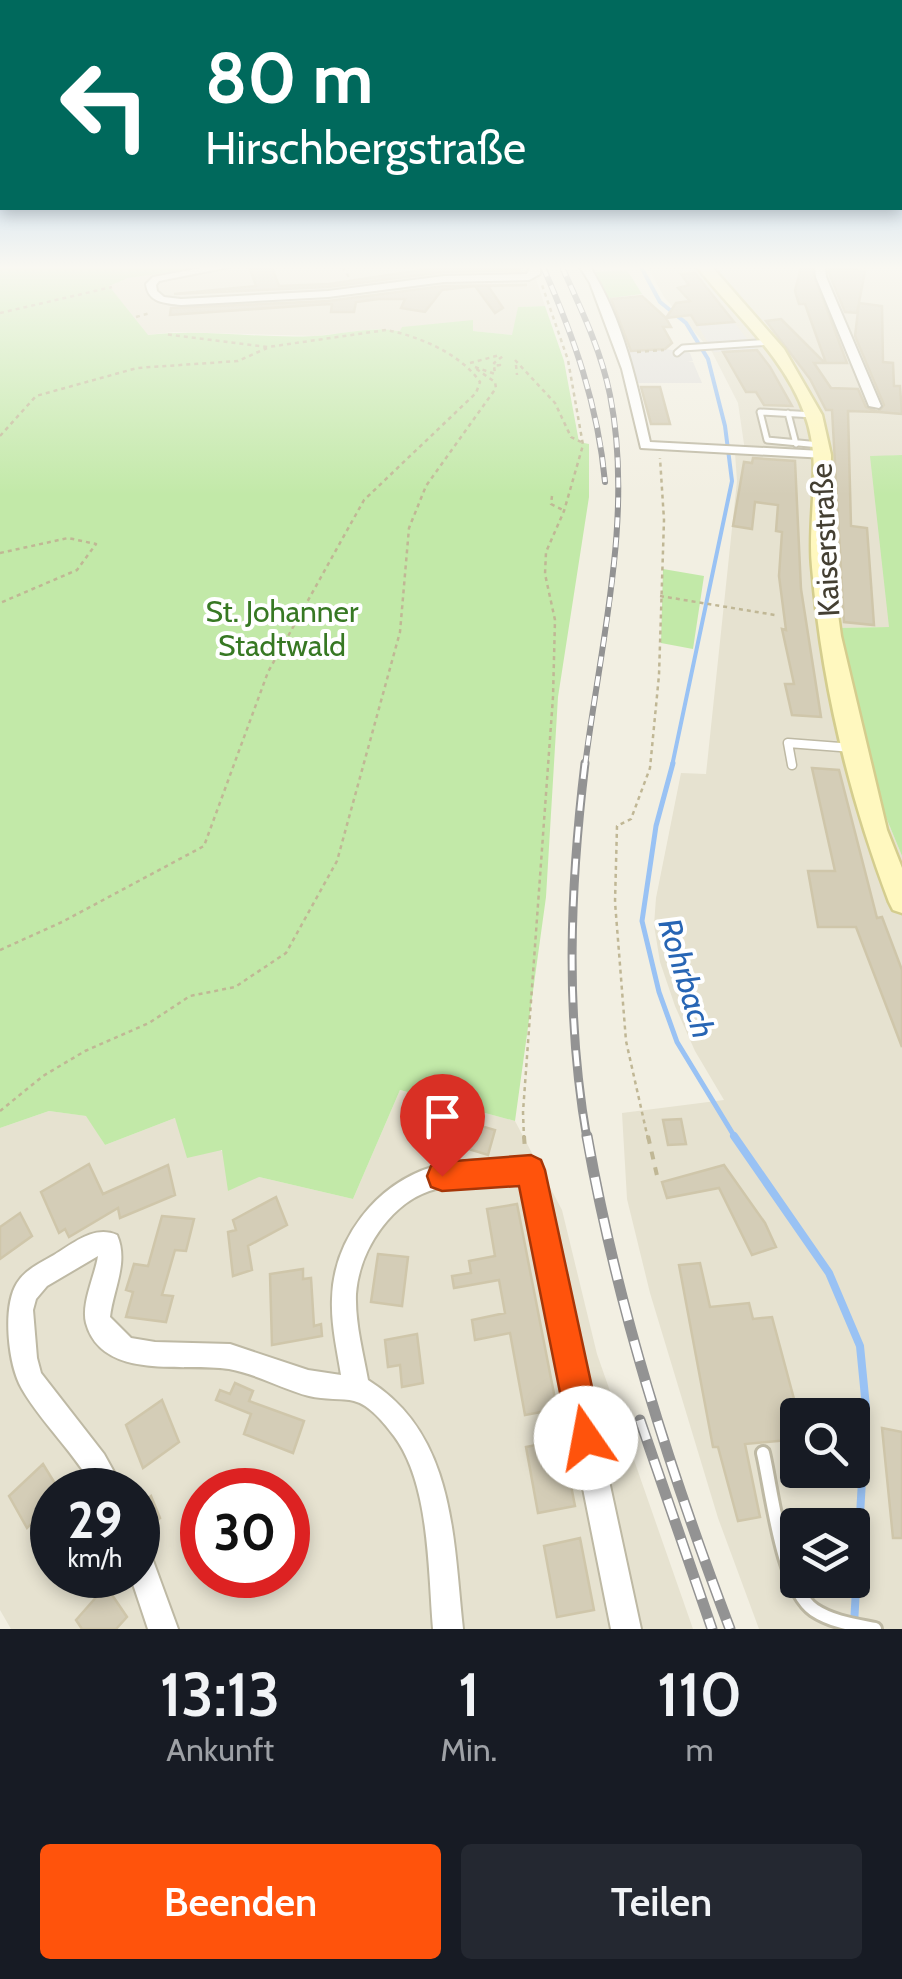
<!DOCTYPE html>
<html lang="de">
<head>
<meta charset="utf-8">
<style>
	body { margin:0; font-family:Cabin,sans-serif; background:#242831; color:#f1f3f6; height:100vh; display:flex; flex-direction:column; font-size:38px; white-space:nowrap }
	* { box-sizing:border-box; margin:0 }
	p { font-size:32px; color:#9ea1a6 }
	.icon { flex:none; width:55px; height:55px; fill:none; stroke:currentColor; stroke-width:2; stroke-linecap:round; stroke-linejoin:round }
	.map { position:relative; height:1629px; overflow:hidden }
	.sheet { display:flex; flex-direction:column; background:#171b24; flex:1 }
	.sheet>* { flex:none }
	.guide { position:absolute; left:0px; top:0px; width:902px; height:210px; box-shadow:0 5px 15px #0003; background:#00695c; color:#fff; overflow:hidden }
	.tools { position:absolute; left:780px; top:1398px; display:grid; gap:20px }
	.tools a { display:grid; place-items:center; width:90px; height:90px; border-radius:10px; background:#171b24; box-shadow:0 5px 15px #0003; font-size:50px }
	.speed { position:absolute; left:30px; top:1468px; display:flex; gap:20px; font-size:50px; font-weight:700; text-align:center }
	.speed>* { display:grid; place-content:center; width:130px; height:130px; border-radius:50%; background:#171b24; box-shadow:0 5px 15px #0003; line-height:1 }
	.speed small { font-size:25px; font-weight:400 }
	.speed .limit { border:15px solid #d22; background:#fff; color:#111 }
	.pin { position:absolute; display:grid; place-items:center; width:85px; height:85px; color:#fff; margin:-102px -42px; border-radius:50% 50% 50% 0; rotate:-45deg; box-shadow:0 0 10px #0007 }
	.pin .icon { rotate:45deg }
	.me { position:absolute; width:110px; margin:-55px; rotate:348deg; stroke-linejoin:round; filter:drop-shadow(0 0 8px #0008) }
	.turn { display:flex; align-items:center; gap:35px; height:210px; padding:0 40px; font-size:45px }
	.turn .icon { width:130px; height:130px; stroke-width:2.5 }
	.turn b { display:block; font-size:70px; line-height:85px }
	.eta { display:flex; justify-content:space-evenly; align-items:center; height:170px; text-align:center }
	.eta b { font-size:60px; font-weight:600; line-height:70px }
	.cta { display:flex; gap:20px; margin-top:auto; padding:20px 40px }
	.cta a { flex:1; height:115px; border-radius:10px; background:#ff530c; color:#fff; font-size:40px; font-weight:600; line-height:115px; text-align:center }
	.cta a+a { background:#242831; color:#f1f3f6 }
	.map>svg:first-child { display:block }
</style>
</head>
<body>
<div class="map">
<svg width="902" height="1629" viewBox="0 0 902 1629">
	<rect width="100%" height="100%" fill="#f2efe2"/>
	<!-- residential -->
	<path fill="#e6e2d0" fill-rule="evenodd" d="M209,267H532L545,306L518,307L513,335L473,331V321L401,331L376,329L315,336L174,332L147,335L108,286L128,278Z
		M648,267H902V455L871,457L890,627L836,628L869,776L902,856V1629H759L718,1518L650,1293L627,1199L622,1113L724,1100L695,1051L675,1006L660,962L654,925L656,898L681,773L706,774L737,481L735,453L745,451L738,403L712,352L664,297ZM798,1415H852V1470H798ZM798,1525H852V1580H798Z
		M400,1090L515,1121L562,1210L597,1354L693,1629H11L0,1610V1128L49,1111L87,1116L105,1145L175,1118L259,1177L353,1199ZM52,1490H138V1575H52ZM202,1490H288V1575H202Z"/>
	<!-- green -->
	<path fill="#c2e9a8" d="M0,267H209L128,278L109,286L148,335C203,328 258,339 314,336C343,334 371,326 400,331L402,327L473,320V331L512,335L518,307L545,306L564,361L579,442L589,444V497L558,697L546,897L515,1121L400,1090L353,1199L259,1177L228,1191L222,1150L187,1158L175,1118L105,1145L86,1116L49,1111L0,1128Z
		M591,269L596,272L627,270L642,294L603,299Z
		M902,455V856L869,776L835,628L889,627L870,456Z
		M663,569L704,576L693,649L661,643Z"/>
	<!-- parking -->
	<path fill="#e2e0db" d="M691,315L734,322L755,349L714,352Z
		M665,349L690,353L693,361L687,362H693L702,383H638L627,351Z"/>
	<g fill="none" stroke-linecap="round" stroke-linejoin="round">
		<!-- stream-far2 -->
		<path stroke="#99c2f4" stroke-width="4" d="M641,267L660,302L686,323L708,359L725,426L732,481L672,766"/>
		<!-- stream-far1 -->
		<path stroke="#99c2f4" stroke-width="5" d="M673,763L656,826L642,921L659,992L677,1042L736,1139"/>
		<!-- stream -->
		<path stroke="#99c2f4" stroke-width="8" d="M734,1136L829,1273L860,1346L866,1407L854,1625"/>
	</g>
	<!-- building -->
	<path fill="#d4cdb7" stroke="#cfc6aa" stroke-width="2.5" d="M264,267H272L279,286L329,284L435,268L519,267L520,270L444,272L328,287L174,294L256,286L250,269Z
		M801,267H811L847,363H826L805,304H799L795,291Z
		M845,269L865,271L857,313L845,312L830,276L829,270Z
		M695,273L734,322L697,325L691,315L666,318L671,327H663L672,343L665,349L631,351L611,299L642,296L666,318L676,303L690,301L678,288L689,285L681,274Z
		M527,285L488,286L503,308L495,313L475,286L442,290L425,312L401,308L405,299H379L356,302L354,312H331L332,304L313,305L170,315L171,308L328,301L444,286Z
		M859,303L882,306L883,362L893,363L894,386H900L902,414L878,412L884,405L855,336Z
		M781,319L825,363H814L831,388L858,389L866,407L878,412L848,411L851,526L867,528L874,625L844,622L832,410H826L810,379L766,321Z
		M757,350L770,367L792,406L764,405L756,392H746L723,352Z
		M641,387H660L670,424H651Z
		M753,458L795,461L801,589L821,717L792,715L785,684H794L782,629L786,630L779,576L782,532L776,531L778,505L755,502L752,529L733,526L744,462L752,463Z
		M812,768L839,770L877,918L882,917L902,970V1047L856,927H818L808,871H835Z
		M450,1117L495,1130L488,1155L442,1141Z
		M681,1119L686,1144L668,1145L663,1120Z
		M89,1164L103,1194L168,1165L175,1195L120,1218L118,1208L69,1237L65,1229L59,1233L41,1192Z
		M724,1165L765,1223L776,1247L752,1255L719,1188L667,1198L662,1182Z
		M276,1197L287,1225L248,1246L252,1270L233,1276L228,1232L236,1230L233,1220Z
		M517,1204L557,1409L525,1415L510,1333L475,1340L472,1320L505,1313L499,1280L454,1288L452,1276L471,1273L469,1261L495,1256L487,1209Z
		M20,1213L32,1236L0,1259V1227Z
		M162,1216L194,1219L186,1251L175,1250L162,1295L173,1296L166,1322L126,1317L133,1292L126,1290L134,1264L148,1266Z
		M378,1254L408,1257L402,1306L371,1302Z
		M700,1263L710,1307L749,1303L753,1319L772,1317L798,1414V1439L745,1444L760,1517L738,1521L718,1447H713L679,1265Z
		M303,1269V1279L311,1278L314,1326L321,1324L322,1336L272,1345L270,1274Z
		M417,1334L423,1383L402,1387L400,1365L388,1367L385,1340Z
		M235,1383L253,1391L249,1401L304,1421L293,1453L244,1434L251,1414L216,1400L220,1390L230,1394Z
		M162,1400L179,1442L143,1468L126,1425Z
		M882,1428L902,1432V1538H893Z
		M562,1440L575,1506L538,1513L526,1447Z
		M43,1464L59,1490H52V1503L27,1528L9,1496Z
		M151,1496L160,1518L142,1531L138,1506Z
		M580,1538L594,1610L557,1617L544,1546Z
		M106,1586L127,1617L116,1629H82L76,1620Z"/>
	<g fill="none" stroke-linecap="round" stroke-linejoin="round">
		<!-- service-far2 casing -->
		<g stroke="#beb9a4" stroke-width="9">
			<path id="service-far2" d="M677,353L683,348L770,342
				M788,413L796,444
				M814,415L760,412L767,440L820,445"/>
		</g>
		<!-- service-far1 casing -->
		<g stroke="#beb9a4" stroke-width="11">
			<path id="service-far1" d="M792,765L788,743L853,748"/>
		</g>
		<!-- service casing -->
		<g stroke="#beb9a4" stroke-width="18">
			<path id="service" d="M763,1453C772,1491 782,1588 814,1610C832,1622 855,1625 875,1629"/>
		</g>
		<!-- minor casing -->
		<g stroke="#beb9a4" stroke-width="4">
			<path id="minor" d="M207,267H229L159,281L156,285L157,291L164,297L181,299L328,291L444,276L527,274L530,267H540V274L529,280L444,282L328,297L181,305C165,303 148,303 146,284L153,277Z
				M580,267H590C623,319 637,383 650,442L822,451L828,455L826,458L641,448L622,369L590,283Z
				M815,267H825L826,277L881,406L879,408L869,406L816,277Z
				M531,1159L539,1162L542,1170L641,1629H611L522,1182C494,1182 464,1182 436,1189C392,1200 359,1250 356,1294C355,1323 363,1352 368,1380C455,1434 453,1537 463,1629H433C428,1571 430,1484 394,1436C384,1423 370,1405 354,1401C343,1398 324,1400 309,1396C282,1389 257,1374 229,1369C186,1362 102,1382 86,1323C81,1303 95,1276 98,1256L47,1286L36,1299L33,1310L37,1358L41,1373L104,1454L124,1490H95C75,1453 43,1425 22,1389C8,1365 2,1307 17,1283C26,1269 40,1263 54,1255C74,1243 94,1225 117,1235C129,1262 113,1290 110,1317L131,1338L155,1342L230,1344L308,1370L341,1375C337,1350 331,1325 332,1299C333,1240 376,1184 432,1167C463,1158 498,1160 531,1159Z
				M138,1543L148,1547L178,1629H148L130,1575H138Z"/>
		</g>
		<!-- secondary casing -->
		<g stroke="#d4cd8e" stroke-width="5">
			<path id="secondary" d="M697,267H712L784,349L822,415L831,455V563L841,636L887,830L902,868V913L893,910L889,902C849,796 821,680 812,567C807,518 823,463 805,415C784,356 735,315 697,267Z"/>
		</g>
		<!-- path-far1 -->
		<path stroke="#c0b795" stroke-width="2.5" stroke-dasharray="4 4" stroke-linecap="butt" d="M342,267L351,280
			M0,313L112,287
			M136,317L150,313
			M637,352L664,350
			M515,360L555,403L571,437L581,442
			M470,363L500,355
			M516,365L517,375
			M475,367L495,374L494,366L500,365L494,363L503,356
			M0,436L36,396L137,368L238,361L267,348
			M552,496L551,504L563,510
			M0,553L68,538L96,544L77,570L0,603
			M660,596L775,615
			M0,950L62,922L204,846L268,672L364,500L476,393L480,382C461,354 419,336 386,330L268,347L164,334
			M0,1111L43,1076L85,1051L149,1023L190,996L235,987L286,953L337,861L400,632L409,528L426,486L496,388L495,382L475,368
			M524,1139L523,1112L553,697L555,620L545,574L546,552L564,511L583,445L568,360L541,282
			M648,1139L626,1041L615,902L617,826L631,819L650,768L659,675L664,520L660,458"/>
		<!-- path -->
		<path stroke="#c0b795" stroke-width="4" stroke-dasharray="8 8" stroke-linecap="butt" d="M524,1136L525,1150
			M648,1136L658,1180"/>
		<!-- service-far2 -->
		<use href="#service-far2" stroke="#fff" stroke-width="5"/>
		<!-- service-far1 -->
		<use href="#service-far1" stroke="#fff" stroke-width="8"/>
		<!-- service -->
		<use href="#service" stroke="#fff" stroke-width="12"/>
		<!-- minor -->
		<use href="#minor" fill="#fff" fill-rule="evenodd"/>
		<!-- secondary -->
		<use href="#secondary" fill="#fff8bf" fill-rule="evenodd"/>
		<!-- rail-far2 casing -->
		<g stroke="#939393" stroke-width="6">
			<path id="rail-far2" d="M543,267C574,337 598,405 605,482
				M562,267C581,309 601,350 610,395C634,516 600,645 585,766"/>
		</g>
		<!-- rail-far1 casing -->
		<g stroke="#939393" stroke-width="9">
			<path id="rail-far1" d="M585,763C570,888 565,1014 587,1139"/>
		</g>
		<!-- rail casing -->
		<g stroke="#939393" stroke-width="11">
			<path id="rail" d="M587,1136C617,1306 669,1468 730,1629
				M640,1420L712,1629"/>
		</g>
		<!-- rail-far2 -->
		<use href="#rail-far2" stroke="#fff" stroke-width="4" stroke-dasharray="10" stroke-linecap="butt"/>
		<!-- rail-far1 -->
		<use href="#rail-far1" stroke="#fff" stroke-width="5" stroke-dasharray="16" stroke-linecap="butt"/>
		<!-- rail -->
		<use href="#rail" stroke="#fff" stroke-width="8" stroke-dasharray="21" stroke-linecap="butt"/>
	</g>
	<!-- sky -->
	<linearGradient id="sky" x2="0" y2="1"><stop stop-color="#88baed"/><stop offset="0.54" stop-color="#f9f8f2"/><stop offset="1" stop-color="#f9f8f2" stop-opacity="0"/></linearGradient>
	<rect width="902" height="495" fill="url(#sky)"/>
	<!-- route -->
	<path fill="#ff530c" stroke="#a63608" stroke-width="2.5" d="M531,1155L541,1160L545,1170L603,1438L598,1450L586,1455L574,1450L569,1438L519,1186L442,1191L431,1187L427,1176L431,1166L442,1162Z"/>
	<g text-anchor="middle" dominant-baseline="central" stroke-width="8" stroke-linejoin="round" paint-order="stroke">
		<!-- street labels -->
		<g font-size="30" fill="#443f32" stroke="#fff">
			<text transform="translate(825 540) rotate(-93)">Kaiserstraße</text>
		</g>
		<!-- park labels -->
		<g font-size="30" fill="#377823" stroke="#fff">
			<text x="282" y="611">St. Johanner<tspan x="282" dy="34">Stadtwald</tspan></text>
		</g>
		<!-- water labels -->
		<g font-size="32" font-style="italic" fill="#2765b4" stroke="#fff">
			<text transform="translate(687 978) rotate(73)">Rohrbach</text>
		</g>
	</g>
</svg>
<div class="tools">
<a><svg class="icon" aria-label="search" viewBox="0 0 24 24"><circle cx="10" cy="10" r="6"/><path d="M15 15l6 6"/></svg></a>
<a><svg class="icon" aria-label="layers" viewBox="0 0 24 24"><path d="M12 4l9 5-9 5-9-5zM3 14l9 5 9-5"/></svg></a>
</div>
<div class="speed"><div>29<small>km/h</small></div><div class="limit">30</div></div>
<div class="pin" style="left:442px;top:1176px;background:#d93025"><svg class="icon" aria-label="arrive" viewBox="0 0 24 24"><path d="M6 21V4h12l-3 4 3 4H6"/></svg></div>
<svg class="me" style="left:586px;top:1438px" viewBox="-20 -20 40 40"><circle r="19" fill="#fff"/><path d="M0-13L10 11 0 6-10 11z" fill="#ff530c"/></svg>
<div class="guide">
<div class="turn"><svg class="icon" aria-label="left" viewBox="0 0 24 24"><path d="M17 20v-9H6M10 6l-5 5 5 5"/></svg><div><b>80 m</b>Hirschbergstraße</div></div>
</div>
</div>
<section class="sheet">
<div class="eta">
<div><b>13:13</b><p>Ankunft</p></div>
<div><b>1</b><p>Min.</p></div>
<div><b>110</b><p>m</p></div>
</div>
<div class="cta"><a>Beenden</a><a>Teilen</a></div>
</section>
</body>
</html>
